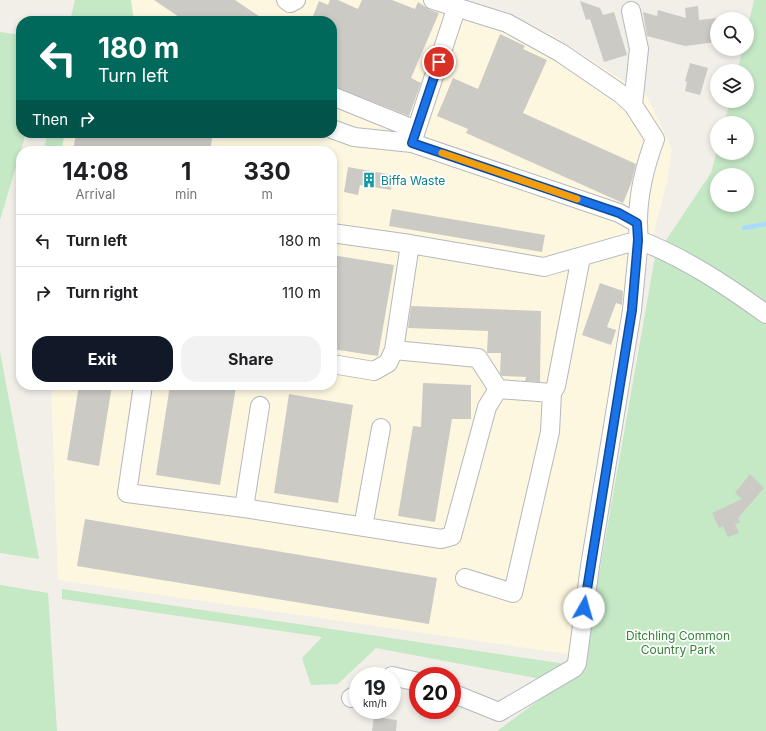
<!DOCTYPE html>
<html lang="en">
<head>
<meta charset="utf-8">
<style>
	body { margin:0; font-family:Inter,sans-serif; background:#f2f2f2; color:#202124; height:100vh; display:flex; flex-direction:column; font-size:15px; white-space:nowrap }
	* { box-sizing:border-box; margin:0 }
	p { font-size:13px; color:#757577 }
	.icon { flex:none; width:22px; height:22px; fill:none; stroke:currentColor; stroke-width:2; stroke-linecap:round; stroke-linejoin:round }
	.map { position:relative; flex:1; overflow:hidden }
	.panel { position:absolute; left:16px; top:146px; width:321px; height:244px; display:flex; flex-direction:column; background:#fff; border-radius:16px; box-shadow:0 2px 6px #0003 }
	.panel>* { flex:none }
	.banner { position:absolute; left:16px; top:16px; width:321px; height:122px; border-radius:16px; box-shadow:0 2px 6px #0003; background:#00695c; color:#fff; overflow:hidden }
	.tools { position:absolute; left:710px; top:12px; display:grid; gap:8px }
	.tools a { display:grid; place-items:center; width:44px; height:44px; border-radius:50%; background:#fff; box-shadow:0 2px 6px #0003; font-size:20px }
	.speed { position:absolute; left:349px; top:667px; display:flex; gap:8px; font-size:20px; font-weight:700; text-align:center }
	.speed>* { display:grid; place-content:center; width:52px; height:52px; border-radius:50%; background:#fff; box-shadow:0 2px 6px #0003; line-height:1 }
	.speed small { font-size:10px; font-weight:400 }
	.speed .limit { border:6px solid #d22; background:#fff; color:#111 }
	.pin { position:absolute; display:grid; place-items:center; width:34px; height:34px; color:#fff; margin:-17px; border:2px solid #fff; border-radius:50%; box-shadow:0 1px 4px #0007 }
	.me { position:absolute; width:44px; margin:-22px; rotate:7deg; stroke-linejoin:round; filter:drop-shadow(0 0 3px #0008) }
	.turn { display:flex; align-items:center; gap:14px; height:84px; padding:0 16px; font-size:18px }
	.turn .icon { width:52px; height:52px; stroke-width:2.5 }
	.turn b { display:block; font-size:28px; line-height:34px }
	.then { display:flex; align-items:center; height:38px; padding:0 16px; background:#0003; gap:8px; font-size:15px }
	.eta { display:flex; justify-content:space-evenly; align-items:center; height:68px; text-align:center }
	.eta b { font-size:24px; font-weight:700; line-height:28px }
	.primary-button { display:flex; gap:8px; margin-top:auto; padding:8px 16px }
	.primary-button a { flex:1; height:46px; border-radius:16px; background:#111827; color:#fff; font-size:16px; font-weight:700; line-height:46px; text-align:center }
	.primary-button a+a { background:#f2f2f2; color:#202124 }
	ul { padding:0; list-style:none }
	li { display:flex; align-items:center; gap:12px; height:52px; padding:0 16px; border-top:1px solid #e0e0e0 }
	li div { flex:1 }
	li b { display:block; font-size:15px }
	li em { font-style:normal }
	.map>svg:first-child { display:block }
</style>
</head>
<body>
<div class="map">
<svg width="766" height="731" viewBox="0 0 766 731">
	<rect width="100%" height="100%" fill="#f1efe8"/>
	<!-- commercial -->
	<path fill="#fef7e0" d="M92,0H460L531,24L554,36L647,96L672,149L667,183L656,223L583,564L575,655L58,580L51,385H332V151H61L65,133H332V21H88Z"/>
	<!-- green -->
	<path fill="#c5e8c5" fill-rule="evenodd" d="M75,0H131L134,21H70Z
		M754,0H766V731H497L562,683L376,648L338,684L311,685L302,658L322,637L62,599V589L586,667L595,597L655,257L711,173L717,150V153H747V123H724L730,101H747V71H737L743,49H747V30ZM717,175H747V205H717Z
		M0,32L21,35V133H26L0,220Z
		M47,133H65L61,151H44Z
		M0,352L39,559L0,553Z
		M0,585L48,593L57,731H0Z"/>
	<g fill="none" stroke-linecap="round" stroke-linejoin="round">
		<!-- stream -->
		<path stroke="#aadaff" stroke-width="4.5" d="M744,228L766,224"/>
	</g>
	<!-- building -->
	<path fill="#cccac5" d="M154,0H235L266,21H185Z
		M330,0H338L358,9L362,0H392L415,9L418,2L430,10L439,13L411,78L421,83L409,116L332,86V21H311L319,1L328,5Z
		M580,1L600,8L603,15L614,12L627,55L604,62L590,19L586,20Z
		M698,6L699,20L717,18V42L685,46L647,36L643,12L657,16L658,10L686,18L685,8Z
		M500,34L525,46L523,49L547,60L523,113L636,164L631,184L623,203L466,133L468,129L437,116L453,78L478,89Z
		M690,63L708,68L700,95L685,91L687,82L685,81Z
		M76,133H213L210,151H73Z
		M348,167L393,175L391,190L360,185L358,195L344,192Z
		M392,209L545,235L542,252L389,226Z
		M332,255L394,265L378,356L332,349Z
		M600,283L623,291L622,305L616,303L607,327L616,330L611,345L582,335Z
		M411,306L541,311L540,382L525,381L526,377L502,376L500,373L501,353H487L488,331L408,328Z
		M423,383L471,385V419H452L435,522L398,516L413,426L421,427Z
		M79,385H112L99,466L67,460Z
		M170,385L236,387L220,485L156,475Z
		M289,394L353,405L338,503L274,493Z
		M750,474L764,488L738,518L740,522L735,524L739,533L728,537L723,526L719,528L712,513L742,499L735,493Z
		M85,519L437,578L429,624L77,566Z
		M374,717L397,720L396,731H372Z"/>
	<g fill="none" stroke-linecap="round" stroke-linejoin="round">
		<!-- minor casing -->
		<g stroke="#b5b8bc" stroke-width="20">
			<path id="minor" d="M286,0L290,3L296,0
				M433,0L507,23L561,53L621,94L633,105L655,139C643,171 635,205 639,240C685,258 726,285 766,314
				M631,11L639,49L633,105
				M332,96L416,130
				M332,129L354,137L412,143L457,6
				M412,143L619,213L637,223
				M332,233L410,244
				M394,350L410,244L544,267L639,240L632,310L590,566L577,663L574,668L499,712L452,693
				M332,364L374,371L388,363L394,350L478,358L498,389L552,393L556,386L581,257
				M143,385L127,493L244,508L441,539L452,536L487,407L498,389
				M244,508L260,406
				M363,527L381,428
				M465,578L513,593L550,432L552,393
				M392,676L418,682
				M351,698L358,694"/>
		</g>
		<!-- minor -->
		<use href="#minor" stroke="#fff" stroke-width="18"/>
	</g>
	<g fill="none" stroke-linecap="round" stroke-linejoin="round">
		<!-- route casing -->
		<g stroke="#114b97" stroke-width="10">
			<path id="route" d="M439,62L412,143L619,213L637,223L638,240L632,310L584,608"/>
		</g>
		<!-- route -->
		<use href="#route" stroke="#1a73e8" stroke-width="7"/>
		<!-- slow -->
		<path stroke="#f59e0b" stroke-width="7" d="M442,153L577,199"/>
	</g>
	<!-- icons -->
	<defs>
		<g id="building-bare" transform="scale(1.2)"><path d="M-4-6H4V6H1V3H-1V6H-4ZM-2.5-4.3h1.7v1.8h-1.7ZM.8-4.3h1.7v1.8H.8ZM-2.5-1h1.7V.8h-1.7ZM.8-1h1.7V.8H.8Z" fill="#0f9aa8" stroke="#fff" stroke-width="2.5" paint-order="stroke"/></g>
	</defs>
	<g fill-rule="evenodd">
		<use href="#building-bare" x="369" y="180"/>
	</g>
	<g text-anchor="middle" dominant-baseline="central" stroke-width="3.5" stroke-linejoin="round" paint-order="stroke">
		<!-- culture labels -->
		<g font-size="12" fill="#0d838f" stroke="#fff" text-anchor="start">
			<text x="381" y="180">Biffa Waste</text>
		</g>
		<!-- park labels -->
		<g font-size="12" fill="#348238" stroke="#fff">
			<text x="678" y="635">Ditchling Common<tspan x="678" dy="14">Country Park</tspan></text>
		</g>
	</g>
</svg>
<div class="tools">
<a><svg class="icon" aria-label="search" viewBox="0 0 24 24"><circle cx="10" cy="10" r="6"/><path d="M15 15l6 6"/></svg></a>
<a><svg class="icon" aria-label="layers" viewBox="0 0 24 24"><path d="M12 4l9 5-9 5-9-5zM3 14l9 5 9-5"/></svg></a>
<a>+</a>
<a>−</a>
</div>
<div class="speed"><div>19<small>km/h</small></div><div class="limit">20</div></div>
<div class="pin" style="left:439px;top:62px;background:#d93025"><svg class="icon" aria-label="arrive" viewBox="0 0 24 24"><path d="M6 21V4h12l-3 4 3 4H6"/></svg></div>
<svg class="me" style="left:584px;top:608px" viewBox="-20 -20 40 40"><circle r="19" fill="#fff"/><path d="M0-13L10 11 0 6-10 11z" fill="#1a73e8"/></svg>
<div class="banner">
<div class="turn"><svg class="icon" aria-label="left" viewBox="0 0 24 24"><path d="M17 20v-9H6M10 6l-5 5 5 5"/></svg><div><b>180 m</b>Turn left</div></div>
<div class="then">Then<svg class="icon" aria-label="right" viewBox="0 0 24 24"><path d="M7 20v-9h11M14 6l5 5-5 5"/></svg></div>
</div>
<section class="panel">
<div class="eta">
<div><b>14:08</b><p>Arrival</p></div>
<div><b>1</b><p>min</p></div>
<div><b>330</b><p>m</p></div>
</div>
<ul>
<li><svg class="icon" aria-label="left" viewBox="0 0 24 24"><path d="M17 20v-9H6M10 6l-5 5 5 5"/></svg><div><b>Turn left</b></div><em>180 m</em></li>
<li><svg class="icon" aria-label="right" viewBox="0 0 24 24"><path d="M7 20v-9h11M14 6l5 5-5 5"/></svg><div><b>Turn right</b></div><em>110 m</em></li>
</ul>
<div class="primary-button"><a>Exit</a><a>Share</a></div>
</section>
</div>
</body>
</html>
